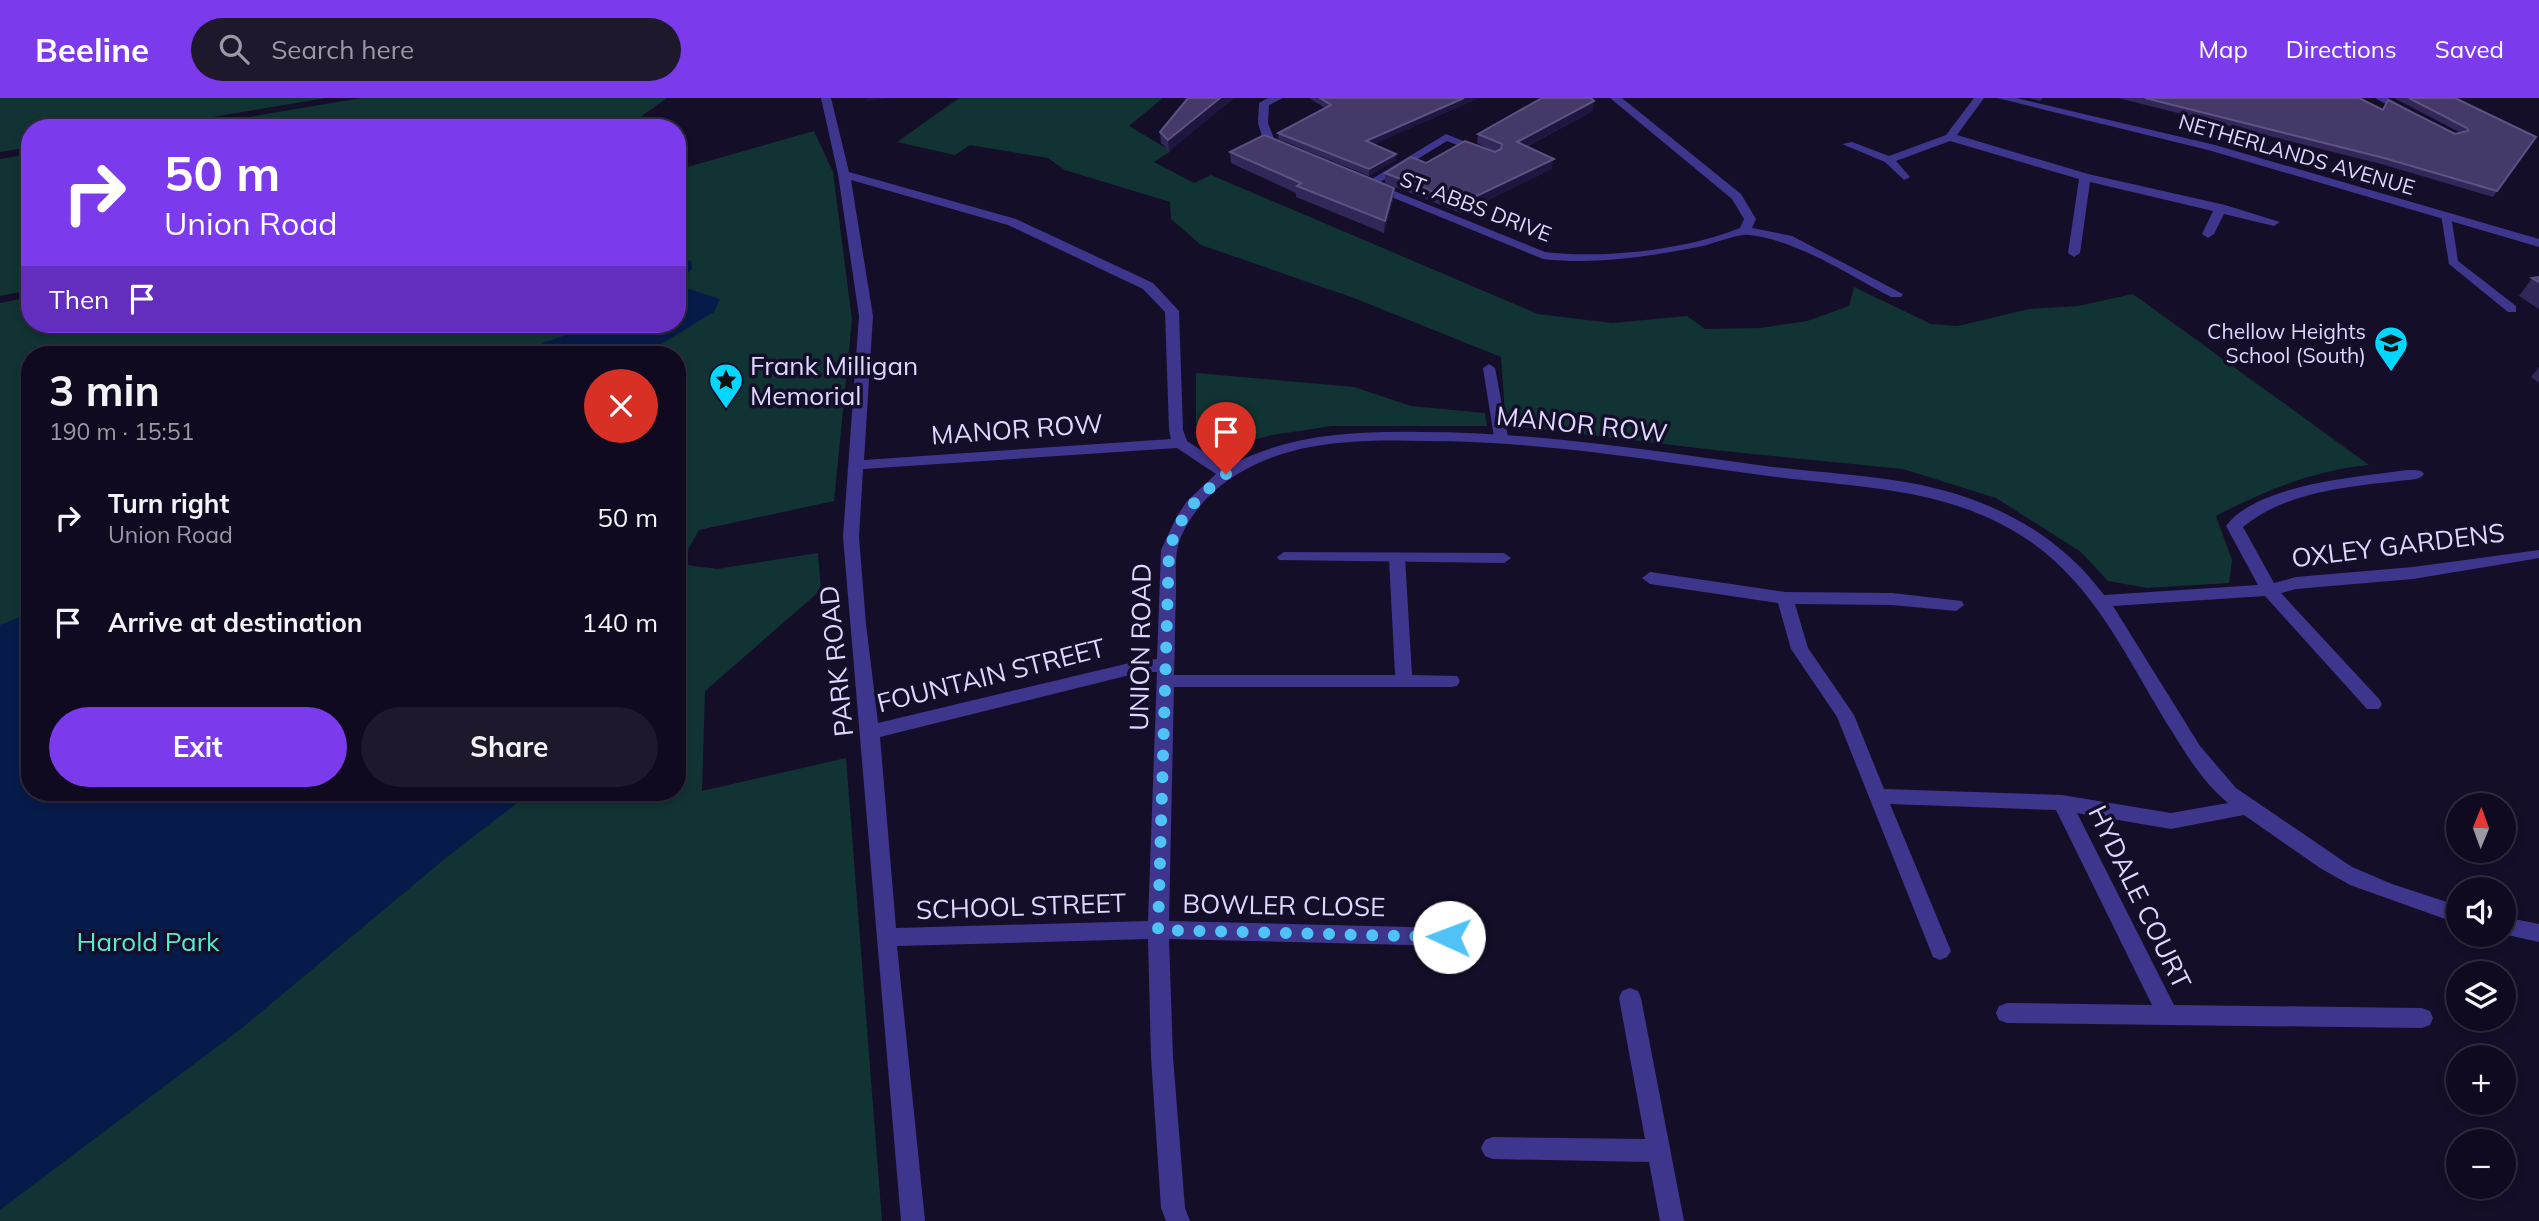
<!DOCTYPE html>
<html lang="en">
<head>
<meta charset="utf-8">
<style>
	body { margin:0; font-family:Mulish,sans-serif; background:#1d182c; color:#f1f3f6; height:100vh; display:flex; flex-direction:column; font-size:26px; white-space:nowrap }
	* { box-sizing:border-box; margin:0 }
	p { font-size:23px; color:#9b9aa4 }
	.icon { flex:none; width:38px; height:38px; fill:none; stroke:currentColor; stroke-width:2; stroke-linecap:round; stroke-linejoin:round }
	.map { position:relative; flex:1; overflow:hidden }
	.sheet { position:absolute; left:21px; top:248px; width:665px; height:455px; display:flex; flex-direction:column; background:#0f0a1f; border-radius:28px; box-shadow:0 4px 10px #0003,0 0 0 2px #2f2b3d }
	.sheet>* { flex:none }
	.top-card { position:absolute; left:21px; top:21px; width:665px; height:214px; border-radius:28px; box-shadow:0 4px 10px #0003,0 0 0 2px #2f2b3d; background:#7c3aed; color:#fff; overflow:hidden }
	.needle { width:46px; rotate:1deg }
	.tools { position:absolute; left:2446px; top:695px; display:grid; gap:14px }
	.tools a { display:grid; place-items:center; width:70px; height:70px; border-radius:50%; background:#0f0a1f; box-shadow:0 4px 10px #0003,0 0 0 2px #2f2b3d; font-size:35px }
	.pin { position:absolute; display:grid; place-items:center; width:60px; height:60px; color:#fff; margin:-72px -30px; border-radius:50% 50% 50% 0; rotate:-45deg; box-shadow:0 0 7px #0007 }
	.pin .icon { rotate:45deg }
	.me { position:absolute; width:77px; margin:-38px; rotate:272deg; stroke-linejoin:round; filter:drop-shadow(0 0 5px #0008) }
	.turn { display:flex; align-items:center; gap:24px; height:147px; padding:0 28px; font-size:32px }
	.turn .icon { width:91px; height:91px; stroke-width:2.5 }
	.turn b { display:block; font-size:49px; line-height:60px }
	.then { display:flex; align-items:center; height:66px; padding:0 28px; background:#0003; gap:14px; font-size:26px }
	.round { display:grid; place-items:center; flex:none; width:74px; height:74px; border-radius:37px; background:#1d182c }
	.overview { display:flex; align-items:center; justify-content:space-between; height:119px; padding:0 28px }
	h1 { font-size:42px; font-weight:700; line-height:52px }
	.cta { display:flex; gap:14px; margin-top:auto; padding:14px 28px }
	.cta a { flex:1; height:80px; border-radius:42px; background:#7c3aed; color:#fff; font-size:28px; font-weight:700; line-height:80px; text-align:center }
	.cta a+a { background:#1d182c; color:#f1f3f6 }
	ul { padding:0; list-style:none }
	li { display:flex; align-items:center; gap:21px; height:105px; padding:0 28px }
	li div { flex:1 }
	li b { display:block; font-size:26px }
	li em { font-style:normal }
	header { display:flex; align-items:center; gap:42px; box-sizing:border-box; height:98px; padding:0 35px; background:#7c3aed; color:#fff }
	header strong { font-size:33px }
	nav { display:flex; gap:38px; margin-inline-start:auto; font-size:24px }
	.search { width:490px; height:63px; background:#1d182c; display:flex; align-items:center; gap:18px; box-sizing:border-box; padding:0 24px; border-radius:38px; color:#9b9aa4; font-size:26px }
	.map>svg:first-child { display:block }
</style>
</head>
<body>
<header>
<strong>Beeline</strong>
<div class="search"><svg class="icon" aria-label="search" viewBox="0 0 24 24"><circle cx="10" cy="10" r="6"/><path d="M15 15l6 6"/></svg>Search here</div>
<nav><a>Map</a><a>Directions</a><a>Saved</a></nav>
</header>
<div class="map">
<svg width="2539" height="1123" viewBox="0 0 2539 1123">
	<rect width="100%" height="100%" fill="#140e29"/>
	<!-- green -->
	<path fill="#113334" fill-rule="evenodd" d="M0,0H326L147,30H30V49L0,54Z
		M361,0H667L625,30H183Z
		M959,0H1163L1129,28L1171,53L1154,64L1194,85L1211,77L1538,216L1612,225L1687,218L1705,231L1760,230L1807,223L1849,208L1854,189L1931,226L1958,228L2029,211L2078,208L2133,196L2369,367C2315,372 2263,393 2216,418L2232,462L2229,485L2147,490L2108,483L2081,454L1996,400L1903,371L1714,352L1513,328L1505,316L1501,259L1354,200L1201,147L1171,121L1170,104L1065,72L1048,60L970,47L955,57L897,44Z
		M814,33L833,74L852,222L834,403L699,432L680,466L717,471L818,455L821,492L705,593L702,693L846,660L882,1123H0V205L30,199V226H677V72ZM30,257H677V695H30Z
		M30,56V192L0,198V61Z
		M1196,275L1354,289L1411,308L1485,315L1487,328H1332L1272,337L1224,350L1196,339Z"/>
	<!-- water -->
	<path fill="#071b4a" d="M677,159L691,163L692,171L679,184L686,190L720,201L714,214L643,257H519L545,244L600,226H677Z
		M30,515V695H530L447,759L242,930L0,1112V527Z"/>
	<g fill="none" stroke-linecap="round" stroke-linejoin="round">
		<!-- lane -->
		<path fill="#3e368c" fill-rule="evenodd" d="M2446,114L2451,117L2458,163L2516,208V214H2508L2449,166L2441,117Z
			M1489,266L1495,270L1508,339L1501,343L1494,339L1483,270Z
			M1284,454L1504,455L1511,460L1504,465L1279,462L1277,459Z"/>
		<!-- street -->
		<path fill="#3e368c" fill-rule="evenodd" d="M821,0H831L849,74L1016,121L1153,185L1179,213L1183,332L1187,343L1227,369C1287,336 1355,333 1422,334C1538,334 1651,353 1765,368C1833,377 1902,377 1968,400C2023,419 2070,451 2104,497L2258,487L2226,428C2254,390 2339,381 2384,375C2395,374 2410,370 2421,373L2424,376L2421,379L2416,381C2358,388 2289,391 2243,429L2274,485L2296,479L2413,469L2539,452V460L2534,461L2413,481L2296,491L2281,495L2379,601L2382,606L2379,611H2367L2265,498L2113,508L2200,648L2236,690L2352,769L2392,786L2459,808V826L2350,787L2320,770L2244,717L2171,731L2077,715L2174,907L2422,910L2430,913L2433,920L2430,927L2422,930L2007,925L1999,922L1996,915L1999,908L2007,905L2152,907L2056,712L1890,706L1951,853L1947,859L1940,862L1933,859L1837,619L1791,551L1778,505L1650,486L1642,480L1650,474L1785,494L1892,495L1962,503L1964,507L1956,513L1892,507L1795,506L1808,550L1854,617L1884,691L2062,697L2171,715L2228,705C2205,686 2188,660 2173,635C2129,566 2096,486 2025,440C1944,387 1853,390 1761,377C1650,362 1539,343 1427,343C1388,342 1348,342 1310,349C1273,356 1234,372 1207,400C1194,414 1180,434 1177,453C1175,466 1176,481 1176,494C1175,522 1175,549 1174,577H1395L1389,460L1397,455L1405,460L1412,577L1457,578L1460,583L1457,588L1451,589H1174L1169,823L1449,830L1456,833L1459,839L1456,845L1449,848L1169,841L1173,959L1185,1110L1190,1123H1166L1161,1110L1151,959L1148,841L897,848L925,1123H901L843,439L859,218L838,76ZM851,82L1008,127L1143,191L1165,214L1169,332L1171,341L864,362L873,218ZM1177,350L1216,376L1187,403L1176,420L1161,452L1157,561L1142,562L878,625L866,526L859,439L863,371ZM1142,574H1157L1148,823L896,830L880,639Z
			M1268,0H1283L1269,7L1268,25L1275,43L1290,50V54H1282L1264,45L1258,25L1259,5Z
			M1610,0H1622L1741,96L1756,121L1752,130L1792,138L1903,196L1901,199H1891C1849,177 1797,142 1749,137C1738,135 1711,147 1698,149C1646,159 1595,167 1543,161L1362,87L1446,36L1490,54L1480,56L1447,43L1377,86L1545,154C1604,161 1685,152 1740,130L1744,121L1732,101Z
			M1974,0H1984L1957,37L2088,76L2225,107L2280,124L2274,128L2224,116L2214,136L2208,140L2202,136L2213,113L2090,84L2080,155L2074,159L2068,155L2079,81L1950,43L1896,63L1910,79L1904,82L1885,64L1842,46L1852,44L1889,58L1946,37Z
			M1997,0H2016L2215,47L2539,141V149L2208,52Z
			M2375,0H2388L2413,14L2404,16Z
			M2504,819L2539,826V844L2503,836Z
			M1630,890L1638,893L1641,900L1684,1123H1660L1649,1064L1493,1061L1485,1058L1481,1050L1485,1042L1493,1039L1645,1041L1619,900L1622,893Z"/>
	</g>
	<!-- wall -->
	<path fill="#332659" d="M1188,0H1234L1169,53L1161,45L1160,34Z
		M1309,0H1479L1374,46L1396,56V62L1369,78L1278,41V35L1325,10Z
		M2029,0H2043L2040,3Z
		M2118,0H2359L2383,12L2455,36L2461,35L2394,0H2455L2536,39L2493,99L2381,66Z
		M1593,13L1526,49L1552,71L1461,115L1385,85V75L1426,65L1495,54L1477,45L1478,36Z
		M1230,54L1394,90L1393,102L1384,135L1296,99V95L1231,65Z
		M2539,179V211L2519,198L2532,180Z
		M2539,269V285L2531,279Z"/>
	<!-- shaded-wall -->
	<path fill="#1f153e" d="M866,0H889L867,3Z
		M1220,0H1234L1169,53L1168,42Z
		M1464,0H1479L1366,50V43Z
		M1594,3L1593,13L1515,54L1517,44Z
		M1396,56V62L1369,78V71Z
		M1554,61L1552,71L1461,115L1462,105Z
		M1394,90L1393,102L1384,135L1385,123Z"/>
	<!-- building -->
	<path fill="#45396a" stroke="#5d5282" stroke-width="2" d="M1188,0H1220L1168,42L1160,34Z
		M1320,0H1464L1366,43L1396,56L1369,71L1278,35L1331,7Z
		M1542,0H1591L1594,3L1517,44L1554,61L1462,105L1385,75L1411,59L1426,65L1465,43L1495,54L1501,51L1502,46L1478,36Z
		M2145,0H2359L2383,12L2388,2L2455,36L2468,33L2467,30L2409,0H2455L2536,39L2497,93L2384,60Z
		M1264,37L1394,90L1385,123L1297,88L1301,85L1230,54Z
		M2539,179V184L2532,180Z"/>
	<g fill="none" stroke-linecap="round" stroke-linejoin="round">
		<!-- route -->
		<path stroke="#4fc3f7" stroke-width="12" stroke-dasharray="0 21.6" d="M1226,376C1194,403 1183,412 1169,452L1158,832L1449,839"/>
	</g>
	<!-- icons -->
	<defs>
		<g id="school-pin" transform="scale(1.75)"><path d="M0 17L-7.5 6A9.5 9.5 0 1 1 7.5 6Z" fill="#03d7ff" stroke="#140e29"/><path d="M0-5L7-2L0 1L-7-2ZM-4 1L0 2.5L4 1V4Q0 6-4 4Z" fill="#111"/></g>
		<g id="sight-pin" transform="scale(1.75)"><path d="M0 17L-7.5 6A9.5 9.5 0 1 1 7.5 6Z" fill="#03d7ff" stroke="#140e29"/><path d="M0-6L1.8-2.2L6-1.7L2.9 1.2L3.7 5.4L0 3.3L-3.7 5.4L-2.9 1.2L-6-1.7L-1.8-2.2Z" fill="#111"/></g>
	</defs>
	<g fill-rule="evenodd">
		<use href="#school-pin" x="2391" y="245"/>
		<use href="#sight-pin" x="726" y="282"/>
	</g>
	<g text-anchor="middle" dominant-baseline="central" stroke-width="7" stroke-linejoin="round" paint-order="stroke">
		<!-- far-street labels -->
		<g font-size="21" fill="#ded7ff" stroke="#140e29">
			<text transform="translate(2297 56) rotate(16)">NETHERLANDS AVENUE</text>
			<text transform="translate(1476 108) rotate(21)">ST. ABBS DRIVE</text>
		</g>
		<!-- far-poi labels -->
		<g font-size="21" fill="#ded7ff" stroke="#140e29" text-anchor="end">
			<text x="2366" y="233">Chellow Heights<tspan x="2366" dy="24">School (South)</tspan></text>
		</g>
		<!-- poi labels -->
		<g font-size="26" fill="#ded7ff" stroke="#140e29" text-anchor="start">
			<text x="750" y="267">Frank Milligan<tspan x="750" dy="30">Memorial</tspan></text>
		</g>
		<!-- street labels -->
		<g font-size="26" fill="#ded7ff" stroke="#140e29">
			<text transform="translate(1582 326) rotate(6)">MANOR ROW</text>
			<text transform="translate(1017 331) rotate(-4)">MANOR ROW</text>
			<text transform="translate(2398 447) rotate(-7)">OXLEY GARDENS</text>
			<text transform="translate(1140 549) rotate(-89)">UNION ROAD</text>
			<text transform="translate(836 563) rotate(-96)">PARK ROAD</text>
			<text transform="translate(991 577) rotate(-14)">FOUNTAIN STREET</text>
			<text transform="translate(2140 799) rotate(64)">HYDALE COURT</text>
			<text transform="translate(1284 807) rotate(1)">BOWLER CLOSE</text>
			<text transform="translate(1021 808) rotate(-2)">SCHOOL STREET</text>
		</g>
		<!-- park labels -->
		<g font-size="26" fill="#59e9cd" stroke="#140e29">
			<text x="148" y="843">Harold Park</text>
		</g>
	</g>
</svg>
<div class="tools">
<a><svg class="needle" viewBox="-14 -14 28 28"><path d="M0-13l5 13h-10z" fill="#e53935"/><path d="M0 13l5-13h-10z" fill="#9b9aa4"/></svg></a>
<a><svg class="icon" aria-label="sound" viewBox="0 0 24 24"><path d="M4 9h4l5-4v14l-5-4H4zM17 9q2 3 0 6"/></svg></a>
<a><svg class="icon" aria-label="layers" viewBox="0 0 24 24"><path d="M12 4l9 5-9 5-9-5zM3 14l9 5 9-5"/></svg></a>
<a>+</a>
<a>−</a>
</div>
<div class="pin" style="left:1226px;top:376px;background:#d93025"><svg class="icon" aria-label="arrive" viewBox="0 0 24 24"><path d="M6 21V4h12l-3 4 3 4H6"/></svg></div>
<svg class="me" style="left:1449px;top:839px" viewBox="-20 -20 40 40"><circle r="19" fill="#fff"/><path d="M0-13L10 11 0 6-10 11z" fill="#4fc3f7"/></svg>
<div class="top-card">
<div class="turn"><svg class="icon" aria-label="right" viewBox="0 0 24 24"><path d="M7 20v-9h11M14 6l5 5-5 5"/></svg><div><b>50 m</b>Union Road</div></div>
<div class="then">Then<svg class="icon" aria-label="arrive" viewBox="0 0 24 24"><path d="M6 21V4h12l-3 4 3 4H6"/></svg></div>
</div>
<section class="sheet">
<div class="overview"><div><h1>3 min</h1><p>190 m · 15:51</p></div><a class="round" style="background:#d93025;color:#fff"><svg class="icon" aria-label="close" viewBox="0 0 24 24"><path d="M6 6l12 12M18 6L6 18"/></svg></a></div>
<ul>
<li><svg class="icon" aria-label="right" viewBox="0 0 24 24"><path d="M7 20v-9h11M14 6l5 5-5 5"/></svg><div><b>Turn right</b><p>Union Road</p></div><em>50 m</em></li>
<li><svg class="icon" aria-label="arrive" viewBox="0 0 24 24"><path d="M6 21V4h12l-3 4 3 4H6"/></svg><div><b>Arrive at destination</b></div><em>140 m</em></li>
</ul>
<div class="cta"><a>Exit</a><a>Share</a></div>
</section>
</div>
</body>
</html>
